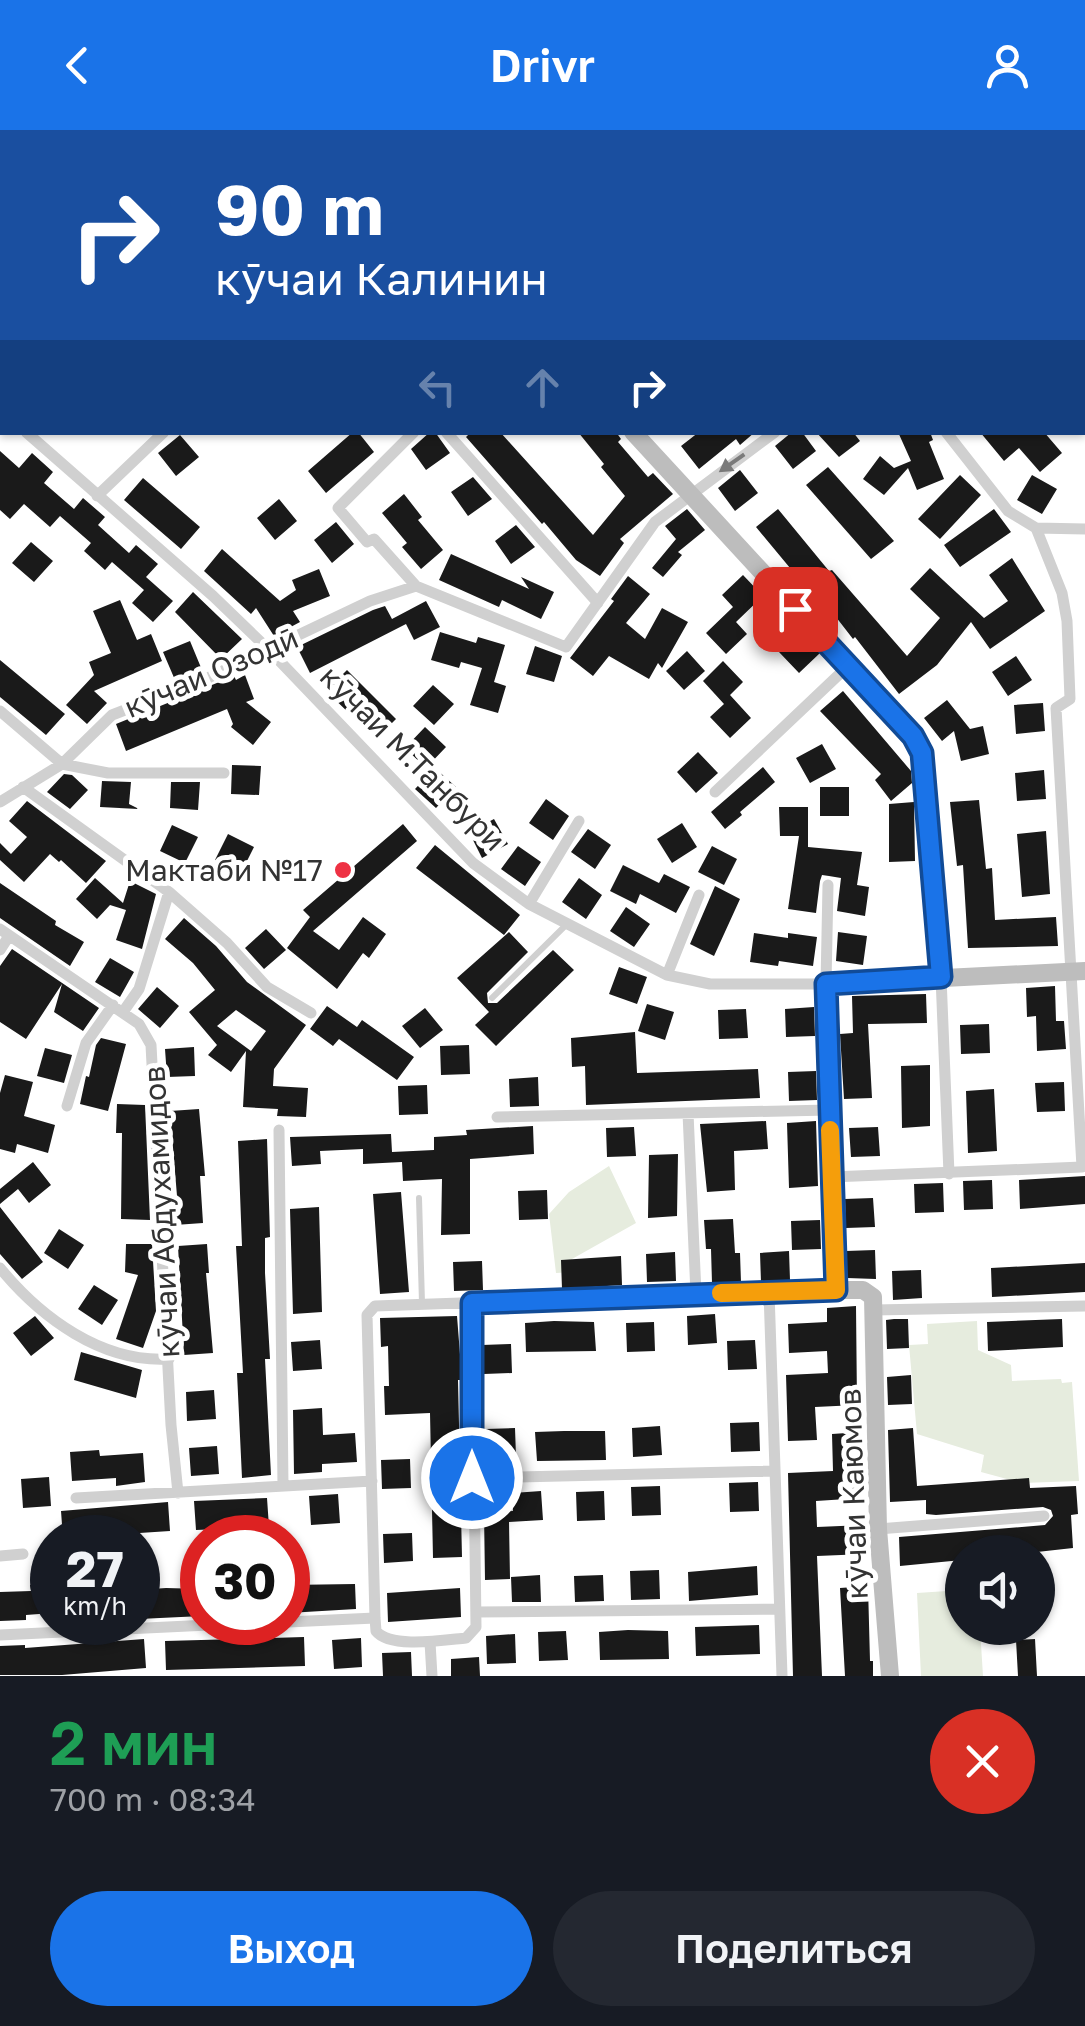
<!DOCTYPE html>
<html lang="ru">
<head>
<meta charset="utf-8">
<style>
	body { margin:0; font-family:"Golos Text",sans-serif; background:#242831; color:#f1f3f6; height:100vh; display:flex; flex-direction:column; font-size:38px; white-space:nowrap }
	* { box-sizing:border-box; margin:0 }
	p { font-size:32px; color:#9ea1a6 }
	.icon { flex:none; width:55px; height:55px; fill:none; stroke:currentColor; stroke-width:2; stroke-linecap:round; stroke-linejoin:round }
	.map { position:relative; height:1546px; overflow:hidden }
	.sheet { display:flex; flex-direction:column; background:#171b24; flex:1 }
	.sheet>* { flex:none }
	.hud { position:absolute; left:0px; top:0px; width:1085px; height:305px; box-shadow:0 2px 8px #0004; background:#1a4fa0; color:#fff; overflow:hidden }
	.tools { position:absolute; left:945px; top:1405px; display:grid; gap:20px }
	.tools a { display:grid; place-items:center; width:110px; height:110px; border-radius:50%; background:#171b24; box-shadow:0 2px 8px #0004; font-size:50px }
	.speed { position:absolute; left:30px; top:1385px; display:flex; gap:20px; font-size:50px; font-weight:700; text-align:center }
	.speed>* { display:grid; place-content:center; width:130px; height:130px; border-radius:50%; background:#171b24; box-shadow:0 2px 8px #0004; line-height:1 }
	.speed small { font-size:25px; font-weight:400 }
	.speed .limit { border:15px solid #d22; background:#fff; color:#111 }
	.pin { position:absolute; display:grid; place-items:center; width:85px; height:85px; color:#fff; margin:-42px; border-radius:20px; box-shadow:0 5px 15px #0006 }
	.me { position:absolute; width:110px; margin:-55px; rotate:0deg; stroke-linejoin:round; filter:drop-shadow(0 0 8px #0008) }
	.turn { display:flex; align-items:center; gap:35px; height:210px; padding:0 50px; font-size:45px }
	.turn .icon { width:130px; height:130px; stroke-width:2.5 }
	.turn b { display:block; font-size:70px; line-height:85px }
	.lanes { display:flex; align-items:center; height:95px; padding:0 50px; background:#0003; justify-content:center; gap:50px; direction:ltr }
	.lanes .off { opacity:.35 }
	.round { display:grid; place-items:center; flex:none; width:105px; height:105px; border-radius:52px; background:#242831 }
	.headline { display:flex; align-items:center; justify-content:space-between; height:170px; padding:0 50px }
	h1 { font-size:60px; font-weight:600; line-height:75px; color:#1e9e55 }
	.button { display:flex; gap:20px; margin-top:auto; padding:20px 50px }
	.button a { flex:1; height:115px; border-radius:60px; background:#1a73e8; color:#fff; font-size:40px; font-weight:600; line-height:115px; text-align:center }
	.button a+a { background:#242831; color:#f1f3f6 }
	header { display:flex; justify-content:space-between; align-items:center; height:130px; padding:0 50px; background:#1a73e8; color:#fff; font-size:45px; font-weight:600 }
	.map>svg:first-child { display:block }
</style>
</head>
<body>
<header><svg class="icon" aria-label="back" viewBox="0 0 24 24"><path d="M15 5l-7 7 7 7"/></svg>Drivr<svg class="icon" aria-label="person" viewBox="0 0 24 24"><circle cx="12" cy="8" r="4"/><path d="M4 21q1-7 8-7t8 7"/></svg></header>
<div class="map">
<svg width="1085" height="1546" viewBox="0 0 1085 1546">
	<rect width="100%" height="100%" fill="#fff"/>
	<!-- green -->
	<path fill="#e6ecde" d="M609,1036L636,1093L572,1129L573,1142L556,1143L549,1084L569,1062Z
		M977,1191L978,1220L1011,1235L1012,1251L1061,1249L1062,1253L1072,1252L1079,1351L1022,1353L981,1342L984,1325L917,1304L909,1215L928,1214L927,1194Z
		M962,1460V1498H980L983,1546H921L917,1463Z"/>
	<!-- building -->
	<path fill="#1a1a1a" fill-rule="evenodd" d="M353,302H358L374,322L326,363L308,341Z
		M430,302H435L450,323L426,340L411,319Z
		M471,302H500L593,405L625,366L601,337L604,334L578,302H616L621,309L618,312L648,347L653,343L673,364L620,409L624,413L600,446L576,430L544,392L542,394L466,307Z
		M699,302H755L740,315L736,309L699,339L681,316Z
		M792,302H802L816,321L793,339L775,316Z
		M816,302H853L860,311L839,327Z
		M898,302H930L933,310L929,312L944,349L917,360L908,338L884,365L863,349L880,326L894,338L911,331Z
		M980,302H1044L1062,323L1040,342L1019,318L1004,331Z
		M180,305L199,327L176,346L158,323Z
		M0,321L19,338L32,323L53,342L44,353L74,379L83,368L105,387L98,395L129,423L136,415L158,434L146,447L173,471L153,492L132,473L144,460L112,432L105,440L84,421L91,413L60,386L50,397L24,374L10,389L0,380Z
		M828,337L894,411L871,429L806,355Z
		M740,340L758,363L735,381L718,358Z
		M960,345L981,365L940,409L918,389Z
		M1032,345L1057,359L1042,384L1017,370Z
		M473,347L492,369L468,386L451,362Z
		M143,348L200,397L181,419L124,370Z
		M404,364L422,387L418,390L443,420L421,439L402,417L407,413L382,383Z
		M279,369L297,391L275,410L257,388Z
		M687,379L705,400L678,422L682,425L663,447L652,438L676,409L665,396Z
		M778,379L829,441L832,440L907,526L940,488L910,459L930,438L984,488L1008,471L989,445L1012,428L1045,481L990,519L971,492L937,535L899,564L855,507L853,509L829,478L827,480L802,449L800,450L756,397Z
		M994,379L1011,402L960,437L944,415Z
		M336,392L354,414L332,433L314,410Z
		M516,395L535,417L511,434L495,411Z
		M31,412L53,431L34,452L12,433Z
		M222,419L280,471L296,460L292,450L319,439L330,466L293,481L300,492L274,506L256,478L251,484L204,441Z
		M451,424L529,459L521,447L554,462L541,489L502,470L499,477L439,450Z
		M743,445L763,466L736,492L747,504L726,524L706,503L733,477L722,465Z
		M628,446L650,464L626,493L645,509L662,478L688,492L662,538L658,533L649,549L609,526L593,546L570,528L614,471L611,469Z
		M193,462L242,509L221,529L175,482Z
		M120,470L137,510L151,504L162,531L94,561L107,573L87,594L66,575L94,545L89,532L111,523L93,481Z
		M426,471L440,497L414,510L406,494L310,543L297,517L373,480L385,476L392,489Z
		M440,502L476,513L478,507L505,515L494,552L506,556L498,583L470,575L482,538L461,532L459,538L431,530Z
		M800,502L820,523L799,543L779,522Z
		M190,511L202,540L175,550L163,522Z
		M535,516L562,526L554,552L526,544Z
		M687,521L705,541L684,560L666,541Z
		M1016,526L1032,550L1008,566L992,542Z
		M0,530L65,584L46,605L0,567Z
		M723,531L743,552L730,565L751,588L730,608L710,587L724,574L703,551Z
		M347,540L396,589L376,609L326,561Z
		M245,545L254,569L246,572L271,592L253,615L231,597L233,594L227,579L126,621L116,594L234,546L236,550Z
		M433,555L454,574L434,595L413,576Z
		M843,561L911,641L912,653L891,671L875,650L881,644L820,581Z
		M947,570L970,599L983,596L989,624L961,631L954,601L942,611L924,588Z
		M1043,573L1045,601L1016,604L1014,575Z
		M425,597L446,617L426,638L405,618Z
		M822,614L836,639L810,653L796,628Z
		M698,622L718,643L696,663L677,642Z
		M232,635L261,636L259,665L231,664Z
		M763,637L775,652L740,682L742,685L725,699L711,682Z
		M435,638L456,657L436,678L415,659Z
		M1044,640L1046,669L1017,671L1015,643Z
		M64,644L72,645L88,660L70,679L47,662Z
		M102,651L131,652L129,674L139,679L100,677Z
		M171,652H200L198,680L170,678Z
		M820,657H849V686H820Z
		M546,669L569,686L553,710L529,693Z
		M979,670L986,739L992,738L995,790L1056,787L1058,816L968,818L963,735L957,736L950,672Z
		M27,671L106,731L86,753L61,730L59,732L50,724L24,752L0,730V713L11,724L27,707L9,691Z
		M914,672L915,731L889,732V674Z
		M779,677H808V717L862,722L857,755L869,757L865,786L837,781L841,748L829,746L822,745L820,751L816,783L788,779L799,706H780Z
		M494,689L508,714L482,728L469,702Z
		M682,693L697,717L672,733L657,709Z
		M403,694L417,711L313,801L339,820L363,787L386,804L369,828L363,823L337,859L287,818L310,787L303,780Z
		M172,695L198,707L185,733L160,721Z
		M588,699L611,715L595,739L571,722Z
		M1046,701L1050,764L1022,767L1017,704Z
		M228,704L254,717L241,743L215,730Z
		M435,715L520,785L504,805L416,738Z
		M518,716L541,732L525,756L501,739Z
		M712,716L737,729L724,755L698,742Z
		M623,735L659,753L664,744L690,757L676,783L640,764L636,774L610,761Z
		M95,748L123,773L130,751L156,764L142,819L116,810L126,780L110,775L97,789L76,769Z
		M579,748L602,765L586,789L562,772Z
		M0,753L56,791L55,795L84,812L70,836L0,788Z
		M715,756L740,769L714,826L690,814Z
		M626,777L650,794L634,817L610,801Z
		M184,788L216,816L247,852L306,895L274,939L273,956L308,958L306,987L277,986L278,979L243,977L246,921L231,942L208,925L217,915L189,882L215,860L193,833L165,809ZM236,880L266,901L251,921L217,896Z
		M266,799L286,820L264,839L245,818Z
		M509,802L528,822L487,863L488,873H497L553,820L574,840L496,916L475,895L489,882L457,848Z
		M838,802L867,806L863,835L836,831Z
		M754,803L788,808V803L817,807L813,836L779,831L778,836L750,832Z
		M12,819L99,878L83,901L54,882L62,854L26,909L0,892V836Z
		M110,828L134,842L120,867L95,852Z
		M619,837L647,847L637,874L609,864Z
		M1055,856L1056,891H1064L1066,919L1037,921L1036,886L1027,887L1026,858Z
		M157,857L179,876L160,898L138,879Z
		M926,864L927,893L868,894L872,968L844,969L840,904L853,903L852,866Z
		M647,874L674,882L665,910L638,901Z
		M327,876L357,897L362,890L414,927L397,950L339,909L333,916L310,899Z
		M814,877L815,906L786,907L785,879Z
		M425,878L443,900L420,918L402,896Z
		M746,879L748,908L719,909L718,880Z
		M989,894L990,923L961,924L960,895Z
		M635,902L637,943L758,939L760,968L586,975L585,936L572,937L571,908Z
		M101,908L126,914L108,981L80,974L86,946L89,947L96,915Z
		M469,915L470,944L441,945L440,916Z
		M194,917L195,946L167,947L165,919Z
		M45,918L72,925L64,953L37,946Z
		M930,935V996L902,998L901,936Z
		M816,941L817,970L789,971L788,942Z
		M5,945L33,952L24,986L55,995L48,1023L17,1014L15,1023L0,1019V963Z
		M538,947L539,976L510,977L509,949Z
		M1064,952L1065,981L1037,982L1035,953Z
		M427,955L428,984L399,985L398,956Z
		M994,959L997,1021L968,1023L966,961Z
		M117,974L145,975L150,1090L121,1089L122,1003H116Z
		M199,979L205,1046H200L203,1093L175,1095L173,1066H177L170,981Z
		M766,991L768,1019L734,1021L735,1060L707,1062L700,994Z
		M816,991L818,1056L789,1058L787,993Z
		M533,996L534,1024L470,1029V1104L441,1105L442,1049L403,1051L402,1032L363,1034V1019L320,1021L321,1034L292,1036L290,1007L391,1004L392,1022L434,1020V1007L467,1005L466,1000Z
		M634,997L636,1026L607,1027L606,998Z
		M878,997L880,1026L851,1027L849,998Z
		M267,1009L270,1107L265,1108V1143L270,1229H265L271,1345L242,1348L237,1243H243L236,1116H242L238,1011Z
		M678,1024L677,1086L648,1088L649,1025Z
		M33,1032L51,1055L29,1073L18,1059L0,1074V1059Z
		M1085,1046V1074L1020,1079L1019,1050Z
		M992,1050L993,1079L964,1080L963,1051Z
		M943,1053L944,1082L915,1083L914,1054Z
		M547,1060L548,1089L519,1090L518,1061Z
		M401,1062L409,1162L380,1164L373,1064Z
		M873,1068L875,1097L846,1098L845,1069Z
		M0,1077L43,1132L22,1149L0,1124Z
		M319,1077L322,1182L293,1184L290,1079Z
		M733,1089L735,1123H740L741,1152L712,1153L711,1119H706L704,1090Z
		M820,1090L821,1119L792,1120L791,1091Z
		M59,1099L84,1115L68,1139L44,1123Z
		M126,1114H152L156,1181L143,1218L116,1209L138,1145L125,1142Z
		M207,1114L209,1143H206L213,1223L184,1225L178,1116Z
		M875,1120L876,1149L847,1148L846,1121Z
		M789,1121L790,1150L761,1152L760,1123Z
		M675,1122L676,1151L647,1152L646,1124Z
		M621,1126L622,1155L562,1159L561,1130Z
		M482,1131L483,1160L454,1161L453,1132Z
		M1085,1133V1162L992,1167L991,1138Z
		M921,1140L922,1168L893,1170L892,1141Z
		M94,1155L118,1170L102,1195L78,1179Z
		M856,1176L857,1275L815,1277L817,1310L788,1311L786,1245L828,1243L827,1221L789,1223L788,1194L827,1192V1178Z
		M715,1184L717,1213L688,1215L687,1186Z
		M35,1186L54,1208L31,1226L13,1203Z
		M457,1186L462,1250H458L462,1427L433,1428L430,1283L385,1285L384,1256H389L388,1216L381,1217L380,1188Z
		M894,1189H908L909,1218L887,1219L886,1190Z
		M1062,1189L1063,1217L988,1221L987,1192Z
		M554,1191L594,1192L596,1221L526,1222L525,1193Z
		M654,1192L655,1221L627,1222L626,1193Z
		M320,1210L322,1239L293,1241L291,1212Z
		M755,1210L757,1239L728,1240L727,1211Z
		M511,1214L512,1243L484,1244L482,1215Z
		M81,1222L142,1240L136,1268L74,1250Z
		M911,1245L912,1274L888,1275L887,1247Z
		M214,1260L216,1289L187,1291L186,1262Z
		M322,1278L323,1305L355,1303L357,1332L322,1334V1342L294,1344L293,1280Z
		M759,1292L760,1321L731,1322L730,1293Z
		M660,1296L662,1325L633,1327L632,1298Z
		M515,1298L516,1327L487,1328L486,1299Z
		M913,1298L917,1356L1029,1348L1030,1358L1076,1356L1078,1384L1071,1385L1073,1418L1037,1422H962V1430L900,1436L899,1407L1045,1395L1053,1386L1051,1380L1043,1377L936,1385L926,1384V1370L890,1372L888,1300Z
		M564,1301H605L606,1330L537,1331L535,1302Z
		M861,1302L862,1368L816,1371L817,1397L864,1395L865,1424L817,1426L822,1546H793L788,1343L833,1341L832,1304Z
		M217,1316L219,1344L191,1346L189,1318Z
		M99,1320L100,1326L143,1323L145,1352L116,1356V1348L72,1351L70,1322Z
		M410,1329L411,1358L382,1359L381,1330Z
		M49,1347L51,1376L23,1378L21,1349Z
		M758,1352L759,1381L730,1382L729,1353Z
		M660,1356L661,1385L632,1386L631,1357Z
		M541,1361L543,1390L509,1392L510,1449L485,1450L484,1383L513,1381V1363Z
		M604,1361L605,1390L577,1391L576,1362Z
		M338,1364L340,1393L311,1395L309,1366Z
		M267,1368L269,1397L196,1400L194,1371Z
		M168,1372L170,1401L63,1408L61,1381Z
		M412,1403L413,1431L384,1433L383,1404Z
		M757,1436L758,1465L689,1471L688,1442Z
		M659,1440L660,1469L631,1470L630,1441Z
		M540,1445L541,1472H512L511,1447Z
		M603,1445L604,1471L575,1472L574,1446Z
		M52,1454V1483L26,1485V1490L0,1491V1462L31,1461L30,1455Z
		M355,1454L356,1479L288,1483V1455Z
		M868,1456L870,1531H873V1546H845L840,1458Z
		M166,1458L202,1459V1486L139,1489L138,1460Z
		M460,1458L461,1487L388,1492L387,1463Z
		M759,1495L760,1524L696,1526L695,1497Z
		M628,1500L668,1501L669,1529L600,1530L599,1502Z
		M566,1501L568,1530L539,1531L538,1502Z
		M515,1504L516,1533L487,1534L486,1506Z
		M304,1507L305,1536L166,1540L165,1511Z
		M361,1508L362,1537L334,1539L332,1510Z
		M144,1509L146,1538L62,1545H0V1516L25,1515V1518Z
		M1035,1509L1037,1546H1018L1016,1510Z
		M411,1522L412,1546H383L382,1523Z
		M479,1527L480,1546H451V1529Z"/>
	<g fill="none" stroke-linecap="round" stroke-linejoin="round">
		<!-- lane -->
		<path stroke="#d0d0d0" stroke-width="6" d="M492,868L567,794
			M419,1068L422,1173"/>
		<!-- street -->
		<path stroke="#d0d0d0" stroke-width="11" d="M856,0L885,2
			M989,0L996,2
			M168,2L170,0
			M313,2L316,0
			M788,2V0
			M936,2L940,0
			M1082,40L1085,41
			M0,258L2,254
			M0,284L2,285
			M26,302L213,466L269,520L473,733L529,774L667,845L710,854H826L828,755
			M414,302L338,378L367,412L374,409L416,456
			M446,302L598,473
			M946,302L1008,381L1036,398L1085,399
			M97,366L164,302
			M0,581L62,634L108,643H224
			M23,657L169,762L227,813L267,857L311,883
			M715,662L848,536
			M0,672L62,634L112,585L210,547L370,471L416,456L566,517L655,392L775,302
			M529,774L579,691
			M0,799L139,894L151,915L171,1295L178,1363
			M0,820L9,806
			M667,845L699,765
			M941,847L949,1044
			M123,882L139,859L169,762
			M67,976L86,913L113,875
			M688,983L696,1164
			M497,987L829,980
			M279,1000L283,1356
			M831,1047L1082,1037L1056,578L1070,569L1067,491L1062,463L1036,398
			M0,1138C41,1188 102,1233 169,1229
			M769,1162L782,1546
			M472,1173L476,1497L466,1508C444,1510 390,1519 376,1501L375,1488L367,1185L375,1176L835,1160
			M874,1180L1085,1176
			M472,1348L773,1341
			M76,1368L372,1351
			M878,1399L1044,1386
			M0,1426L23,1424
			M477,1482L779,1479
			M288,1492L375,1488
			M0,1505L270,1492
			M430,1512L432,1546"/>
		<!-- secondary -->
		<path stroke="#bdbdbd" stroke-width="18" d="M348,0L351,2
			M633,302L913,606L922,623L941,847
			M890,1546L878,1399L873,1167L863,1160H835L826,854L1085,841"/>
	</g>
	<!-- one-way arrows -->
	<defs><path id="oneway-solid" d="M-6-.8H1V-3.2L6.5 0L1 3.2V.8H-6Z" transform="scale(2.5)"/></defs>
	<use fill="#7a7a7a" href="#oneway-solid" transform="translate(732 333) rotate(145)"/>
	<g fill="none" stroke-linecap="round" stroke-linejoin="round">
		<!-- route casing -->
		<g stroke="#114b97" stroke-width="25">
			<path id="route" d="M472,1348V1173L836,1160L826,854L941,847L922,623L913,606L795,479"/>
		</g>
		<!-- route -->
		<use href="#route" stroke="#1a73e8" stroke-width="18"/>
		<!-- slow -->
		<path stroke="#f59e0b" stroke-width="18" d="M721,1163L836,1160L830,1000"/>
	</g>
	<!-- markers -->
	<circle fill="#ee3143" stroke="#fff" stroke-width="4" cx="343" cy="740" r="10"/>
	<g text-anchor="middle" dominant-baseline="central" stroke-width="10" stroke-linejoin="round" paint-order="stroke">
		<!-- street labels -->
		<g font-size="30" fill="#333" stroke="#fff">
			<text transform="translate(211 542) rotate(-23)">кӯчаи Озодӣ</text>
			<text transform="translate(413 628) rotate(45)">кӯчаи М.Танбури</text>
			<text transform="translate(161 1082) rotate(-93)">кӯчаи Абдухамидов</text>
			<text transform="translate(853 1364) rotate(-92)">кӯчаи Каюмов</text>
		</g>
		<!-- poi labels -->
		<g font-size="30" fill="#333" stroke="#fff" text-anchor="end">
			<text x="323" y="740">Мактаби №17</text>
		</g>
	</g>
</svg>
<div class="tools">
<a><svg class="icon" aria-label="sound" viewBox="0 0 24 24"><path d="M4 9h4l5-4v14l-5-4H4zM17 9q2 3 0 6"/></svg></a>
</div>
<div class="speed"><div>27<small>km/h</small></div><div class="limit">30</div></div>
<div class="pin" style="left:795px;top:479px;background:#d93025"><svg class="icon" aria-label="arrive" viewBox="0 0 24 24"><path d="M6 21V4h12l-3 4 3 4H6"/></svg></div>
<svg class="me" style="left:472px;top:1348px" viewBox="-20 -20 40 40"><circle r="17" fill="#1a73e8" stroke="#fff" stroke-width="3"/><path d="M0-11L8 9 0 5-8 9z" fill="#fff"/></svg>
<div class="hud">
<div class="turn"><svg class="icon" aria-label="right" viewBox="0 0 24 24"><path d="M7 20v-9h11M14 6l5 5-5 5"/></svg><div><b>90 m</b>кӯчаи Калинин</div></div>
<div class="lanes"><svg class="icon off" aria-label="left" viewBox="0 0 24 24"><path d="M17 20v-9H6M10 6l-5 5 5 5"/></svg><svg class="icon off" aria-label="ahead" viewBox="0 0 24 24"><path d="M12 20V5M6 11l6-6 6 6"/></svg><svg class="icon" aria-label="right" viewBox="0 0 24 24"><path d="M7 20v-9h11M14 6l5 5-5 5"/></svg></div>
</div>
</div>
<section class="sheet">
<div class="headline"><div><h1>2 мин</h1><p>700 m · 08:34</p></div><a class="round" style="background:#d93025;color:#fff"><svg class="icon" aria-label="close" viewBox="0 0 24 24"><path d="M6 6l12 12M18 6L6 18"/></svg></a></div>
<div class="button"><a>Выход</a><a>Поделиться</a></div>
</section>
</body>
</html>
